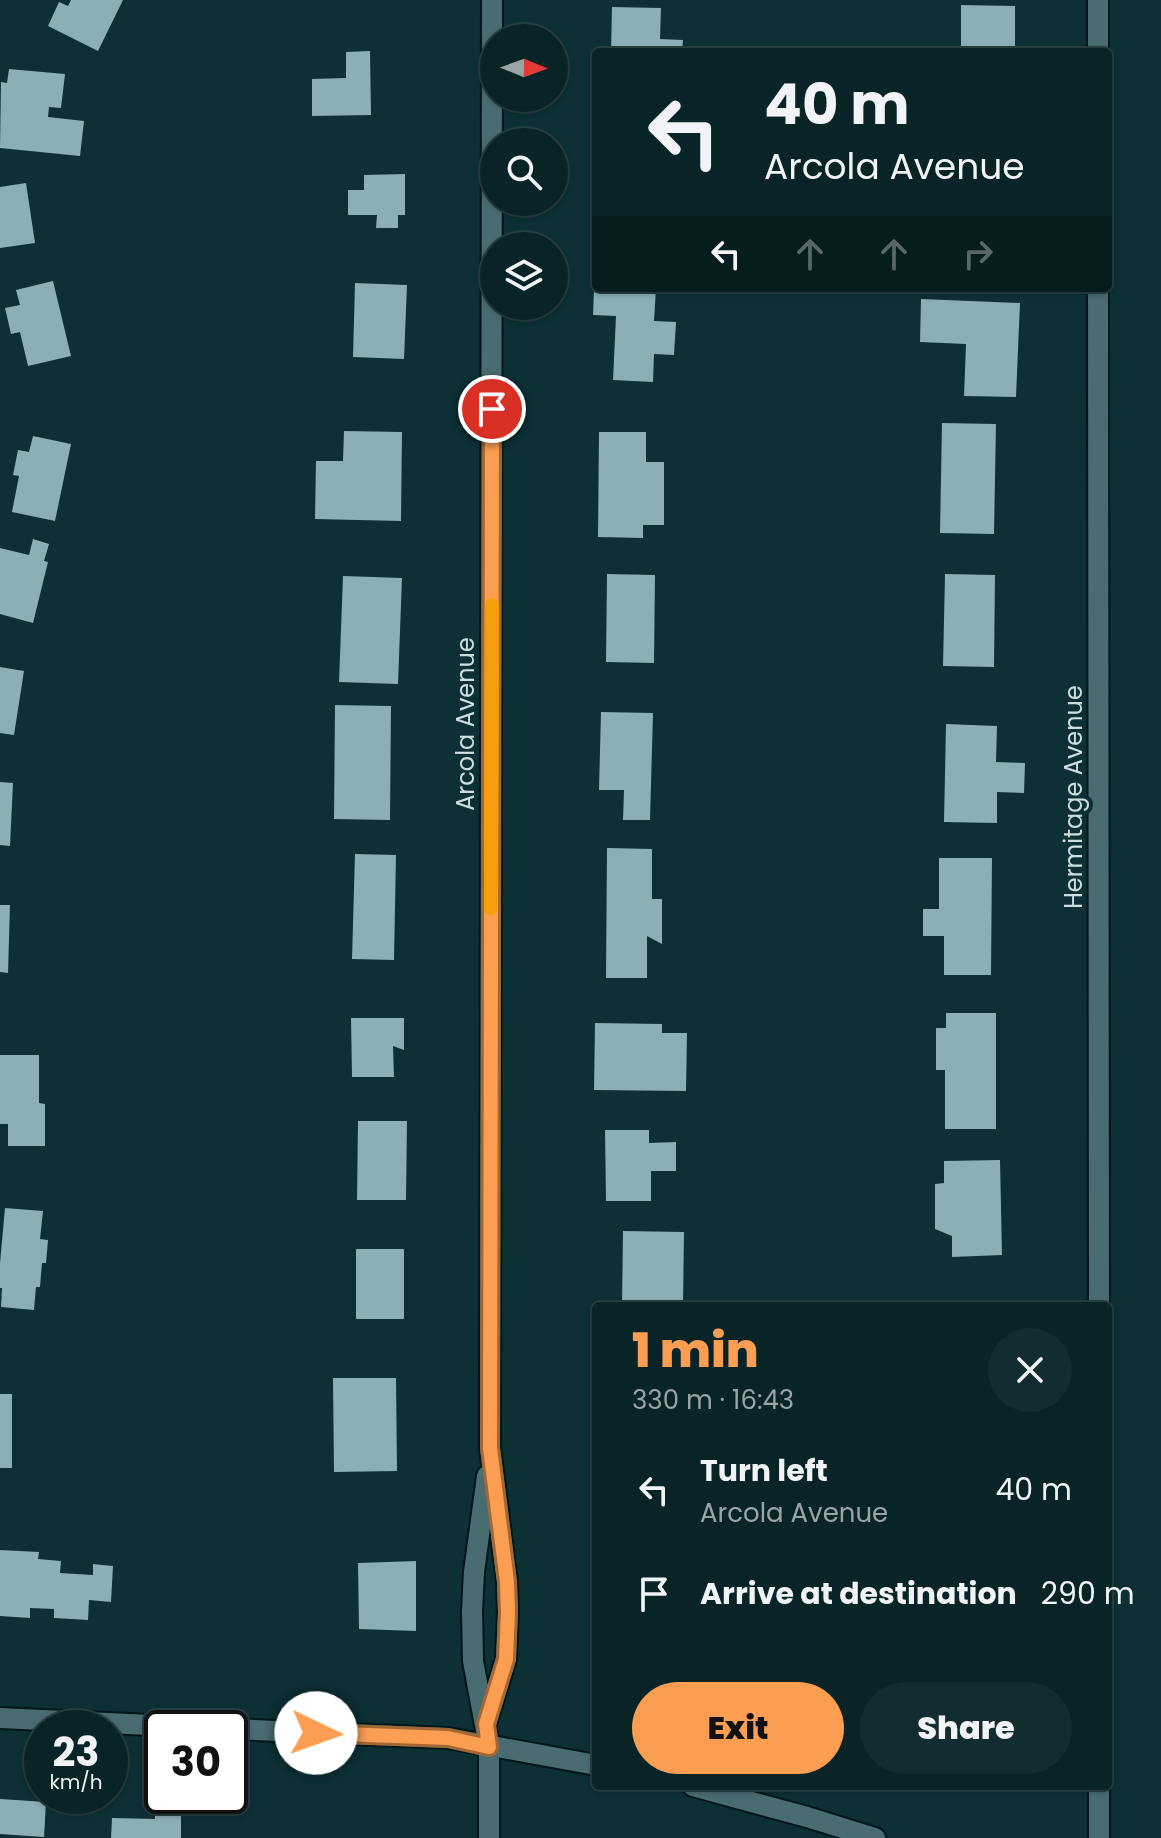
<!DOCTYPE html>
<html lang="en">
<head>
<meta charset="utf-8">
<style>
	body { margin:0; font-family:Poppins,sans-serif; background:#122c2f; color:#f1f3f6; height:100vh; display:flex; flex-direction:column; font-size:30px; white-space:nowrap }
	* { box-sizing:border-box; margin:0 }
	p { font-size:26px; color:#99a4a7 }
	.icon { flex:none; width:44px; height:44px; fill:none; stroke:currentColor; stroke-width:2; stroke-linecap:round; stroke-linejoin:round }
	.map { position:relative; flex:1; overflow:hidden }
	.panel { position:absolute; left:592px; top:1302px; width:520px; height:488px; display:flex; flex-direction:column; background:#092427; border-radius:8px; box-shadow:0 2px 6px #0004,0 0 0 2px #294144 }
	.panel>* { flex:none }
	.hud { position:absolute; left:592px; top:48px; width:520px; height:244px; border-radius:8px; box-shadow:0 2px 6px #0004,0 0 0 2px #294144; background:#092427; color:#f1f3f6; overflow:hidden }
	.needle { width:52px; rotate:91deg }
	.tools { position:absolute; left:480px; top:24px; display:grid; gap:16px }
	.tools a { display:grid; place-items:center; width:88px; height:88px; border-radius:50%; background:#092427; box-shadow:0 2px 6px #0004,0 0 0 2px #294144; font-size:40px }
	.speed { position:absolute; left:24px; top:1710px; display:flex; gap:16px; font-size:40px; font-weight:700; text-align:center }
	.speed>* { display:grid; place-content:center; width:104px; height:104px; border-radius:50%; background:#092427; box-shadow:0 2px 6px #0004,0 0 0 2px #294144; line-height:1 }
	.speed small { font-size:20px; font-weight:400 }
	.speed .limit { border:4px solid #111; border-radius:12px; background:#fff; color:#111 }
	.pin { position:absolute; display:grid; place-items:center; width:68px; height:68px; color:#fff; margin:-34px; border:4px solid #fff; border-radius:50%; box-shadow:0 2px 8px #0007 }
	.me { position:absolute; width:88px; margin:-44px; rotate:93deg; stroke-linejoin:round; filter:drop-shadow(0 0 6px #0008) }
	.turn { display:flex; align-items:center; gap:28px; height:168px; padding:0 40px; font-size:36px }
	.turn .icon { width:104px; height:104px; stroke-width:2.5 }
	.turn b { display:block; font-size:56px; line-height:68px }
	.lanes { display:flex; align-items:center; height:76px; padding:0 40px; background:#0003; justify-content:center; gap:40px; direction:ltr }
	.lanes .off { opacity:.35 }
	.round { display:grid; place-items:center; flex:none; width:84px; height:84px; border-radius:42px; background:#122c2f }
	.summary { display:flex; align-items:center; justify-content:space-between; height:136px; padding:0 40px }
	h1 { font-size:48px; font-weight:800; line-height:60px; color:#fb9e51 }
	.button { display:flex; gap:16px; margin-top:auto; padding:16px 40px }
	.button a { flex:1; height:92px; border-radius:48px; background:#fb9e51; color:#111; font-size:32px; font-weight:800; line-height:92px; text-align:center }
	.button a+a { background:#122c2f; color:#f1f3f6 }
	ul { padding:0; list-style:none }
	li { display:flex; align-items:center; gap:24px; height:104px; padding:0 40px }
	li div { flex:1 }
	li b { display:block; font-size:30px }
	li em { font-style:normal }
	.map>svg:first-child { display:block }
</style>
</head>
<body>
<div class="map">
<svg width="1161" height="1838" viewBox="0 0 1161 1838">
	<rect width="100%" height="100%" fill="#0c3034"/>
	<!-- building -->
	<path fill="#8aafb4" d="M71,0H123L98,51L48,26L59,2L68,6Z
		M961,5L1015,6V52H961Z
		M612,7L661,8L660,39L683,40L682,52H611Z
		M370,51L371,115L312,116V79L346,78V52Z
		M9,69L65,74L61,108L49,107L48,117L84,121L80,156L0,148L1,82L7,83Z
		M405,174V215H398V228H376L377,215H348V190H364V175Z
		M26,183L35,243L0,248V187Z
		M53,281L71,356L28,366L20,332L11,334L5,308L20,305L16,290Z
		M355,283L407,285L404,359L353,357Z
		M594,288H656L654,321L676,322L674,355L654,354L653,382L613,380L616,316L593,315Z
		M921,299L1020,303L1016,397L964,396L966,344L920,342Z
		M942,423L996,424L994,534L940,533Z
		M344,431L402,432L401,521L315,519L316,461H343Z
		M599,432H646V462H664V525H643V538L598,537Z
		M33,436L71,444L55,521L12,512L19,476L13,475L18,450L29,452Z
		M33,539L49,544L44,561L48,562L33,623L0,614V548L29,555Z
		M607,574L655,575L654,663L606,662Z
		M945,574L995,575L994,667L943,666Z
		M343,576L402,578L398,684L339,682Z
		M0,667L24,671L14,735L0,733Z
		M335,705L391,706L390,820L334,819Z
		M601,712L653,713L650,820H623L624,790H599Z
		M946,724L997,726L996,762L1025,763L1024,793L997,792V823L944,822Z
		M0,782L13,783L10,846L0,845Z
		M607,848L652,849V899H662V944L647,936V978H606Z
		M355,854L396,855L394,960L352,959Z
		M939,858H992L991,975H944V936H923V909H939Z
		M0,905H10L8,973L0,972Z
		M946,1013H996V1129H945V1070H936V1028H946Z
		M351,1018H404V1050L393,1046L394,1077H352Z
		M595,1023L662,1024V1033H687L686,1091L594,1090Z
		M0,1055H39V1103L45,1104V1146H8V1124H0Z
		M358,1121H407L406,1200H357Z
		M605,1130H649V1143L676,1142V1171H651V1201H606Z
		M1000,1160L1002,1255L952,1257V1236L935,1229V1184L944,1183V1161Z
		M5,1208L43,1211L40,1239L48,1240L46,1263H42L40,1287H36L34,1310L1,1307L2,1288H0V1263Z
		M623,1231L684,1232L683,1306H622Z
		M356,1249H404V1319H356Z
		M333,1378H396L397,1471L334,1472Z
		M0,1394H12V1468H0Z
		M0,1550L39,1552L38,1559L61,1561L60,1573L93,1575V1564L113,1566L111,1602L89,1600L88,1620L54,1618V1609L30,1608V1618L0,1616Z
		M416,1561V1631L359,1629L358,1563Z
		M0,1799L46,1802L44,1837L0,1834Z
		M155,1814H181V1838H111L112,1818L155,1819Z"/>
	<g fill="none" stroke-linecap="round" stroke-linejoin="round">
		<!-- minor casing -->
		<g stroke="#00171a" stroke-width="24">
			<path id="minor" d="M1098,0V52
				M1098,288L1099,1306
				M487,1476L474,1572L472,1611L473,1661L489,1747V1838
				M0,1718L215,1728
				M486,1724L506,1659L508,1612L507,1582L490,1448L492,0
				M230,1729L448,1738L596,1765
				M693,1786L807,1817L875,1838
				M1099,1786V1838"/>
		</g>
		<!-- minor -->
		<use href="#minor" stroke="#496c70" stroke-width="20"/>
	</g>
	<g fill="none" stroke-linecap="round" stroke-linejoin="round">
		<!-- route casing -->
		<g stroke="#a36735" stroke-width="20">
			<path id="route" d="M316,1733L448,1738L489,1747L486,1724L506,1659L508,1612L507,1582L490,1448L492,409"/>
		</g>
		<!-- route -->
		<use href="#route" stroke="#fb9e51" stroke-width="14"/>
		<!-- slow -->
		<path stroke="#f59e0b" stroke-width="14" d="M491,908L492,605"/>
	</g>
	<g text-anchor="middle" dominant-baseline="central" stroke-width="8" stroke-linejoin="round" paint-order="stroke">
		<!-- street labels -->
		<g font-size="24" fill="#cbdee0" stroke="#0c3034">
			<text transform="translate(465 724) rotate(-90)">Arcola Avenue</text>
			<text transform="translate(1073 797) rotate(-90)">Hermitage Avenue</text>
		</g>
	</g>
</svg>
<div class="tools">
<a><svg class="needle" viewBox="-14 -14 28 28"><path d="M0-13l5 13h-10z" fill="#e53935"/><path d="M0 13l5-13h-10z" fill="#99a4a7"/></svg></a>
<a><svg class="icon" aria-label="search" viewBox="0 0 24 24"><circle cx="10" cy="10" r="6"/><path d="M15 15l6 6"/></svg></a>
<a><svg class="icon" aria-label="layers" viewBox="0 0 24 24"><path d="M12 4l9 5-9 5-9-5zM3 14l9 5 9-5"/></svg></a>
</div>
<div class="speed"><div>23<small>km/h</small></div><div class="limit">30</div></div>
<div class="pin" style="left:492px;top:409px;background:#d93025"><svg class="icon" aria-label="arrive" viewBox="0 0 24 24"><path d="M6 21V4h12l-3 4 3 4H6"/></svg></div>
<svg class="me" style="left:316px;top:1733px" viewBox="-20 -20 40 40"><circle r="19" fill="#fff"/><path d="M0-13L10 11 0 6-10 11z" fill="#fb9e51"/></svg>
<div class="hud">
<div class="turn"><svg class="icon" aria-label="left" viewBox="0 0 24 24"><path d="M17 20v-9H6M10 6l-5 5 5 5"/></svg><div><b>40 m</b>Arcola Avenue</div></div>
<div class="lanes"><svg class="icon" aria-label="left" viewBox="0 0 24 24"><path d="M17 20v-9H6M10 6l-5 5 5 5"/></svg><svg class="icon off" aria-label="ahead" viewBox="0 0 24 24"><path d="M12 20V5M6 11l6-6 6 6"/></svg><svg class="icon off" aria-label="ahead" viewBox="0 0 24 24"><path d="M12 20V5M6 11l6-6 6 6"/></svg><svg class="icon off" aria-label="right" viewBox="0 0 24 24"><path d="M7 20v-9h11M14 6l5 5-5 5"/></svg></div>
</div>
<section class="panel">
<div class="summary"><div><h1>1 min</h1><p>330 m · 16:43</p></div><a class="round"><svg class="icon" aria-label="close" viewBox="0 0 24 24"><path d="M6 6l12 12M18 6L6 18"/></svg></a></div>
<ul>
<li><svg class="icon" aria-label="left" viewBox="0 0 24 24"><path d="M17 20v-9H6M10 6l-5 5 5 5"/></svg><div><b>Turn left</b><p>Arcola Avenue</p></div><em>40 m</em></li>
<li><svg class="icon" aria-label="arrive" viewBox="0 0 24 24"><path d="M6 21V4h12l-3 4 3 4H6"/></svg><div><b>Arrive at destination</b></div><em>290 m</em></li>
</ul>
<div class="button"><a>Exit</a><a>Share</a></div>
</section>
</div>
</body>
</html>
